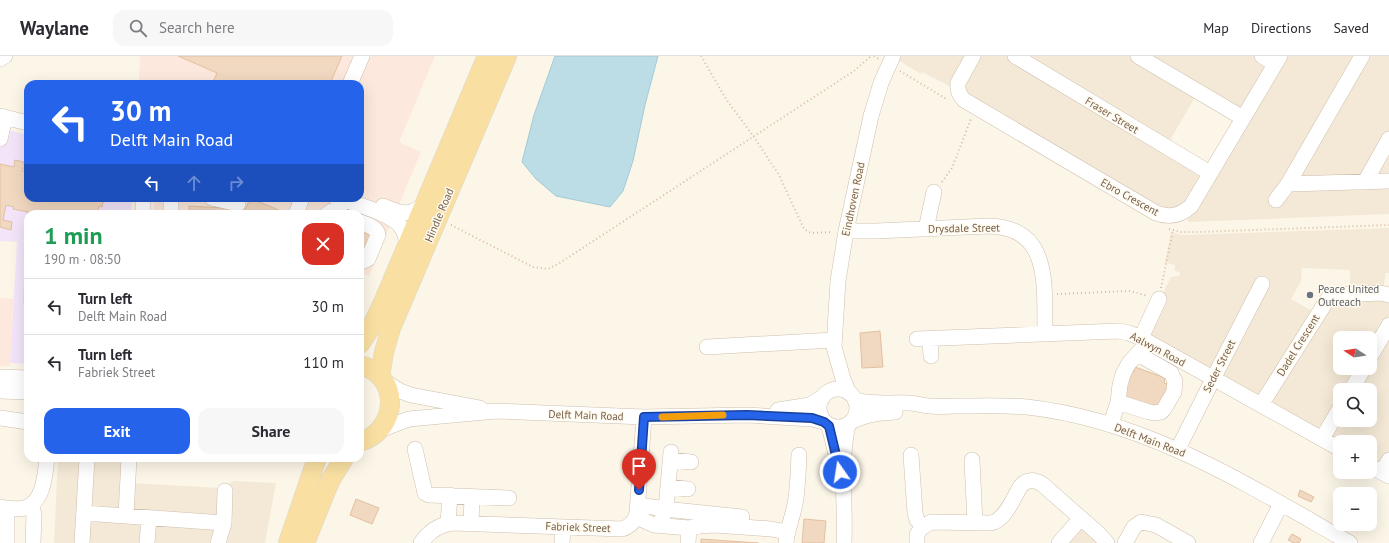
<!DOCTYPE html>
<html lang="en">
<head>
<meta charset="utf-8">
<style>
	body { margin:0; font-family:"PT Sans",sans-serif; background:#f7f7f7; color:#2b2b33; height:100vh; display:flex; flex-direction:column; font-size:15px; white-space:nowrap }
	* { box-sizing:border-box; margin:0 }
	p { font-size:13px; color:#7c7c81 }
	.icon { flex:none; width:22px; height:22px; fill:none; stroke:currentColor; stroke-width:2; stroke-linecap:round; stroke-linejoin:round }
	.map { position:relative; flex:1; overflow:hidden }
	.panel { position:absolute; left:24px; top:154px; width:340px; height:252px; display:flex; flex-direction:column; background:#fff; border-radius:12px; box-shadow:0 4px 16px #0002 }
	.panel>* { flex:none }
	.hud { position:absolute; left:24px; top:24px; width:340px; height:122px; border-radius:12px; box-shadow:0 4px 16px #0002; background:#2563eb; color:#fff; overflow:hidden }
	.needle { width:26px; rotate:282deg }
	.buttons { position:absolute; left:1333px; top:275px; display:grid; gap:8px }
	.buttons a { display:grid; place-items:center; width:44px; height:44px; border-radius:8px; background:#fff; box-shadow:0 4px 16px #0002; font-size:20px }
	.pin { position:absolute; display:grid; place-items:center; width:34px; height:34px; color:#fff; margin:-41px -17px; border-radius:50% 50% 50% 0; rotate:-45deg; box-shadow:0 0 4px #0007 }
	.pin .icon { rotate:45deg }
	.me { position:absolute; width:44px; margin:-22px; rotate:347deg; stroke-linejoin:round; filter:drop-shadow(0 0 3px #0008) }
	.turn { display:flex; align-items:center; gap:14px; height:84px; padding:0 20px; font-size:18px }
	.turn .icon { width:52px; height:52px; stroke-width:2.5 }
	.turn b { display:block; font-size:28px; line-height:34px }
	.lanes { display:flex; align-items:center; height:38px; padding:0 20px; background:#0003; justify-content:center; gap:20px; direction:ltr }
	.lanes .off { opacity:.35 }
	.round { display:grid; place-items:center; flex:none; width:42px; height:42px; border-radius:12px; background:#f7f7f7 }
	.summary { display:flex; align-items:center; justify-content:space-between; height:68px; padding:0 20px }
	h1 { font-size:24px; font-weight:700; line-height:30px; color:#1e9e55 }
	.action { display:flex; gap:8px; margin-top:auto; padding:8px 20px }
	.action a { flex:1; height:46px; border-radius:12px; background:#2563eb; color:#fff; font-size:16px; font-weight:700; line-height:46px; text-align:center }
	.action a+a { background:#f7f7f7; color:#2b2b33 }
	ul { padding:0; list-style:none }
	li { display:flex; align-items:center; gap:12px; height:56px; padding:0 20px; border-top:1px solid #e1e1e2 }
	li div { flex:1 }
	li b { display:block; font-size:15px }
	li em { font-style:normal }
	header { display:flex; align-items:center; gap:24px; box-sizing:border-box; height:56px; padding:0 20px; background:#fff; border-bottom:1px solid #e1e1e2 }
	header strong { font-size:19px }
	nav { display:flex; gap:22px; margin-inline-start:auto; font-size:14px }
	.search { width:280px; height:36px; background:#f7f7f7; display:flex; align-items:center; gap:10px; box-sizing:border-box; padding:0 14px; border-radius:12px; color:#7c7c81; font-size:15px }
	.map>svg:first-child { display:block }
</style>
</head>
<body>
<header>
<strong>Waylane</strong>
<div class="search"><svg class="icon" aria-label="search" viewBox="0 0 24 24"><circle cx="10" cy="10" r="6"/><path d="M15 15l6 6"/></svg>Search here</div>
<nav><a>Map</a><a>Directions</a><a>Saved</a></nav>
</header>
<div class="map">
<svg width="1389" height="487" viewBox="0 0 1389 487">
	<rect width="100%" height="100%" fill="#fcf6e8"/>
	<!-- residential -->
	<path fill="#f4e9d6" fill-rule="evenodd" d="M885,0H1389V158L1189,166L1184,156L1175,160L957,34L922,16L921,18L893,1ZM1198,36L1243,63L1210,118L1166,91Z
		M1389,172V217H1386L1383,233L1350,234V214L1302,212L1301,225L1291,243L1317,258L1326,244L1389,239V420L1370,409V386H1340L1141,282L1171,221L1179,220L1180,216L1175,215V209L1165,207L1171,177L1183,179ZM1340,282H1370V312H1340ZM1340,334H1370V364H1340Z
		M58,402H130L129,427L220,432L234,425L276,427L265,487H54Z
		M1081,461L1108,487H1059Z"/>
	<!-- commercial -->
	<path fill="#fce8dc" d="M140,0H435L399,86L421,96L369,220L360,216V158H154V142H360V28H139Z
		M0,242L13,243L10,310H0Z"/>
	<!-- education -->
	<path fill="#f3e4f9" d="M0,72L28,79V142H132L131,158H28V308L10,307L17,186L0,185Z"/>
	<!-- green -->
	<path fill="#d1eac6" d="M25,195H28V220L24,219Z
		M24,224H28V247H23Z"/>
	<!-- water -->
	<path fill="#bcdce6" stroke="#a3cad7" d="M555,0H658L645,49L633,105L623,135L610,151L556,140L536,123L522,106L534,59Z"/>
	<!-- building -->
	<path fill="#f1d8c0" stroke="#e3c0a1" d="M178,0H342L330,28H212L217,17Z
		M15,104L24,106V109L28,108V116L24,115L25,112H23L22,115L28,117V142H104L102,151L99,150L97,157L93,156L92,158H28V166H26L28,156L13,153L14,151L6,149L3,164L12,166L11,174L0,171V108L14,111Z
		M252,143L281,155L280,158H246L247,155L245,154L249,145L251,146Z
		M189,150L239,153V158H189Z
		M360,175L372,180L364,200L360,199Z
		M880,275L883,311L862,312L860,277Z
		M1135,311L1165,322L1164,327L1171,329L1157,351L1124,340L1128,314L1134,316Z
		M1300,434L1314,441L1311,446L1298,440Z
		M356,443L379,452L372,468L350,459Z
		M804,463L826,465L824,487H802Z
		M1292,478L1301,483L1299,487H1294L1288,484Z
		M701,483L758,487H701Z"/>
	<g fill="none" stroke-linecap="round" stroke-linejoin="round">
		<!-- minor casing -->
		<g stroke="#cebfae" stroke-width="16">
			<path id="minor" d="M973,0L958,27C957,34 959,39 964,44L1156,157C1169,162 1180,160 1191,150L1280,0
				M1015,0L1210,117
				M1138,0L1243,62
				M1262,0L1275,8
				M0,3L5,0
				M350,28L362,0
				M0,60L28,67
				M0,83L5,61
				M1365,126L1389,83
				M1288,128L1389,125
				M212,142L238,148
				M336,142C351,146 393,158 401,171C405,176 406,182 407,188
				M1276,144L1288,128L1362,0
				M383,150C401,157 409,162 425,147
				M143,158V142
				M171,158V142
				M296,158L302,142
				M327,158L332,155L341,158
				M360,166C367,169 377,171 378,179L368,203L363,205H360
				M926,173L934,136
				M846,175H876L988,170C1052,171 1044,230 1045,278
				M1141,282L1159,243
				M917,283L1118,275L1129,277L1141,282L1340,393
				M930,283L931,300
				M707,291L834,284
				M1370,301L1389,269
				M0,321L28,322
				M384,325L400,335L411,339L480,352
				M819 352a19 19 0 1 1 38 0a19 19 0 1 1-38 0Z
				M1351,334L1364,312
				M0,335L28,336
				M849,337L843,323L834,291L838,225L846,175L871,60L881,27L893,0
				M855,344C873,349 891,346 909,347C916,347 923,350 930,350C939,351 948,350 957,350C980,350 1004,349 1027,351C1146,364 1248,429 1350,487
				M1118,346L1149,356L1154,357L1161,356L1164,353L1174,336L1175,325L1171,317L1138,298
				M1261,349L1329,241L1336,239L1381,237L1389,239
				M778,354L810,349L823,341
				M0,362L28,366
				M853,365C866,358 880,357 895,356
				M1111,368L1118,346L1120,329L1123,318L1129,307L1144,291
				M829,370L839,410
				M380,374L409,363L496,355L644,361L747,359L812,363L824,366
				M1322,383L1340,352
				M415,393L425,437L429,439L509,442
				M1178,393L1213,323L1262,228
				M911,399L915,457L917,464L923,470
				M670,404L691,406
				M972,404L975,467
				M1370,410L1389,420
				M1382,416L1389,404
				M668,431L688,433
				M31,449L34,458L33,487
				M638,449L674,454L742,461
				M0,451C8,452 18,454 25,452C44,446 45,418 47,402
				M7,452V487
				M84,457L224,467
				M126,460L129,402
				M636,461L654,469L689,472L700,470L714,469L771,473L787,476
				M662,462L666,453L671,396
				M448,468L450,439
				M471,468L472,441
				M82,487L87,402
				M147,487L149,462
				M218,487L224,467L225,435
				M421,487C429,475 439,469 452,467L622,473C631,470 635,465 637,457L644,361
				M562,487L563,471
				M688,487L689,472
				M786,487C787,475 791,465 794,453C798,436 798,417 799,399
				M844,487C846,447 839,408 848,369
				M917,487V479L921,472L931,466L990,467C1004,466 1013,443 1020,431C1026,423 1034,423 1042,428L1099,478L1107,487
				M1059,487L1081,462
				M1125,487L1134,471L1141,466L1156,469L1188,487
				M1261,487L1281,448"/>
		</g>
		<!-- major casing -->
		<g stroke="#dbd5d0" stroke-width="20">
			<path id="major" d="M360,288L372,270L385,242L487,0
				M360,309C401,319 399,374 360,386
				M380,321L384,296L391,272L507,0
				M288,487L317,402
				M305,487L330,425L344,402"/>
		</g>
		<!-- path -->
		<path stroke="#d6bba3" stroke-width="2" stroke-dasharray="1 3" stroke-linecap="butt" d="M701,0L726,43L754,81L779,119L804,173L811,177L833,176
			M874,0L879,3
			M900,15L948,44
			M942,126L952,112L971,63
			M451,169L533,211L548,213L558,208L854,15L871,0
			M1169,173L1180,176H1199L1389,169
			M1161,232L1173,174
			M1057,238L1130,235L1148,240"/>
		<!-- minor -->
		<use href="#minor" stroke="#fff" stroke-width="15"/>
		<!-- major -->
		<use href="#major" stroke="#f9e0a2" stroke-width="19"/>
	</g>
	<g fill="none" stroke-linecap="round" stroke-linejoin="round">
		<!-- route casing -->
		<g stroke="#184099" stroke-width="10">
			<path id="route" d="M639,434L644,361L747,359L812,362L824,366L829,370L840,416"/>
		</g>
		<!-- route -->
		<use href="#route" stroke="#2563eb" stroke-width="7"/>
		<!-- slow -->
		<path stroke="#f59e0b" stroke-width="7" d="M662,361L723,359"/>
	</g>
	<!-- markers -->
	<circle fill="#6b7280" stroke="#fffaee" stroke-width="1.5" cx="1310" cy="239" r="4"/>
	<g text-anchor="middle" dominant-baseline="central" stroke-width="3" stroke-linejoin="round" paint-order="stroke">
		<!-- street labels -->
		<g font-size="11" fill="#765f4c" stroke="#fffaee">
			<text transform="translate(1112 59) rotate(31)">Fraser Street</text>
			<text transform="translate(1130 141) rotate(29)">Ebro Crescent</text>
			<text transform="translate(853 143) rotate(-78)">Eindhoven Road</text>
			<text transform="translate(439 159) rotate(-67)">Hindle Road</text>
			<text transform="translate(964 172) rotate(-1)">Drysdale Street</text>
			<text transform="translate(1298 289) rotate(-58)">Dadel Crescent</text>
			<text transform="translate(1158 293) rotate(28)">Aalwyn Road</text>
			<text transform="translate(1219 310) rotate(-63)">Seder Street</text>
			<text transform="translate(586 359) rotate(2)">Delft Main Road</text>
			<text transform="translate(1150 384) rotate(21)">Delft Main Road</text>
			<text transform="translate(578 471) rotate(2)">Fabriek Street</text>
		</g>
		<!-- worship labels -->
		<g font-size="11" fill="#5b616d" stroke="#fffaee" text-anchor="start">
			<text x="1318" y="233">Peace United<tspan x="1318" dy="13">Outreach</tspan></text>
		</g>
	</g>
</svg>
<div class="buttons">
<a><svg class="needle" viewBox="-14 -14 28 28"><path d="M0-13l5 13h-10z" fill="#e53935"/><path d="M0 13l5-13h-10z" fill="#7c7c81"/></svg></a>
<a><svg class="icon" aria-label="search" viewBox="0 0 24 24"><circle cx="10" cy="10" r="6"/><path d="M15 15l6 6"/></svg></a>
<a>+</a>
<a>−</a>
</div>
<div class="pin" style="left:639px;top:434px;background:#d93025"><svg class="icon" aria-label="arrive" viewBox="0 0 24 24"><path d="M6 21V4h12l-3 4 3 4H6"/></svg></div>
<svg class="me" style="left:840px;top:416px" viewBox="-20 -20 40 40"><circle r="17" fill="#2563eb" stroke="#fff" stroke-width="3"/><path d="M0-11L8 9 0 5-8 9z" fill="#fff"/></svg>
<div class="hud">
<div class="turn"><svg class="icon" aria-label="left" viewBox="0 0 24 24"><path d="M17 20v-9H6M10 6l-5 5 5 5"/></svg><div><b>30 m</b>Delft Main Road</div></div>
<div class="lanes"><svg class="icon" aria-label="left" viewBox="0 0 24 24"><path d="M17 20v-9H6M10 6l-5 5 5 5"/></svg><svg class="icon off" aria-label="ahead" viewBox="0 0 24 24"><path d="M12 20V5M6 11l6-6 6 6"/></svg><svg class="icon off" aria-label="right" viewBox="0 0 24 24"><path d="M7 20v-9h11M14 6l5 5-5 5"/></svg></div>
</div>
<section class="panel">
<div class="summary"><div><h1>1 min</h1><p>190 m · 08:50</p></div><a class="round" style="background:#d93025;color:#fff"><svg class="icon" aria-label="close" viewBox="0 0 24 24"><path d="M6 6l12 12M18 6L6 18"/></svg></a></div>
<ul>
<li><svg class="icon" aria-label="left" viewBox="0 0 24 24"><path d="M17 20v-9H6M10 6l-5 5 5 5"/></svg><div><b>Turn left</b><p>Delft Main Road</p></div><em>30 m</em></li>
<li><svg class="icon" aria-label="left" viewBox="0 0 24 24"><path d="M17 20v-9H6M10 6l-5 5 5 5"/></svg><div><b>Turn left</b><p>Fabriek Street</p></div><em>110 m</em></li>
</ul>
<div class="action"><a>Exit</a><a>Share</a></div>
</section>
</div>
</body>
</html>
